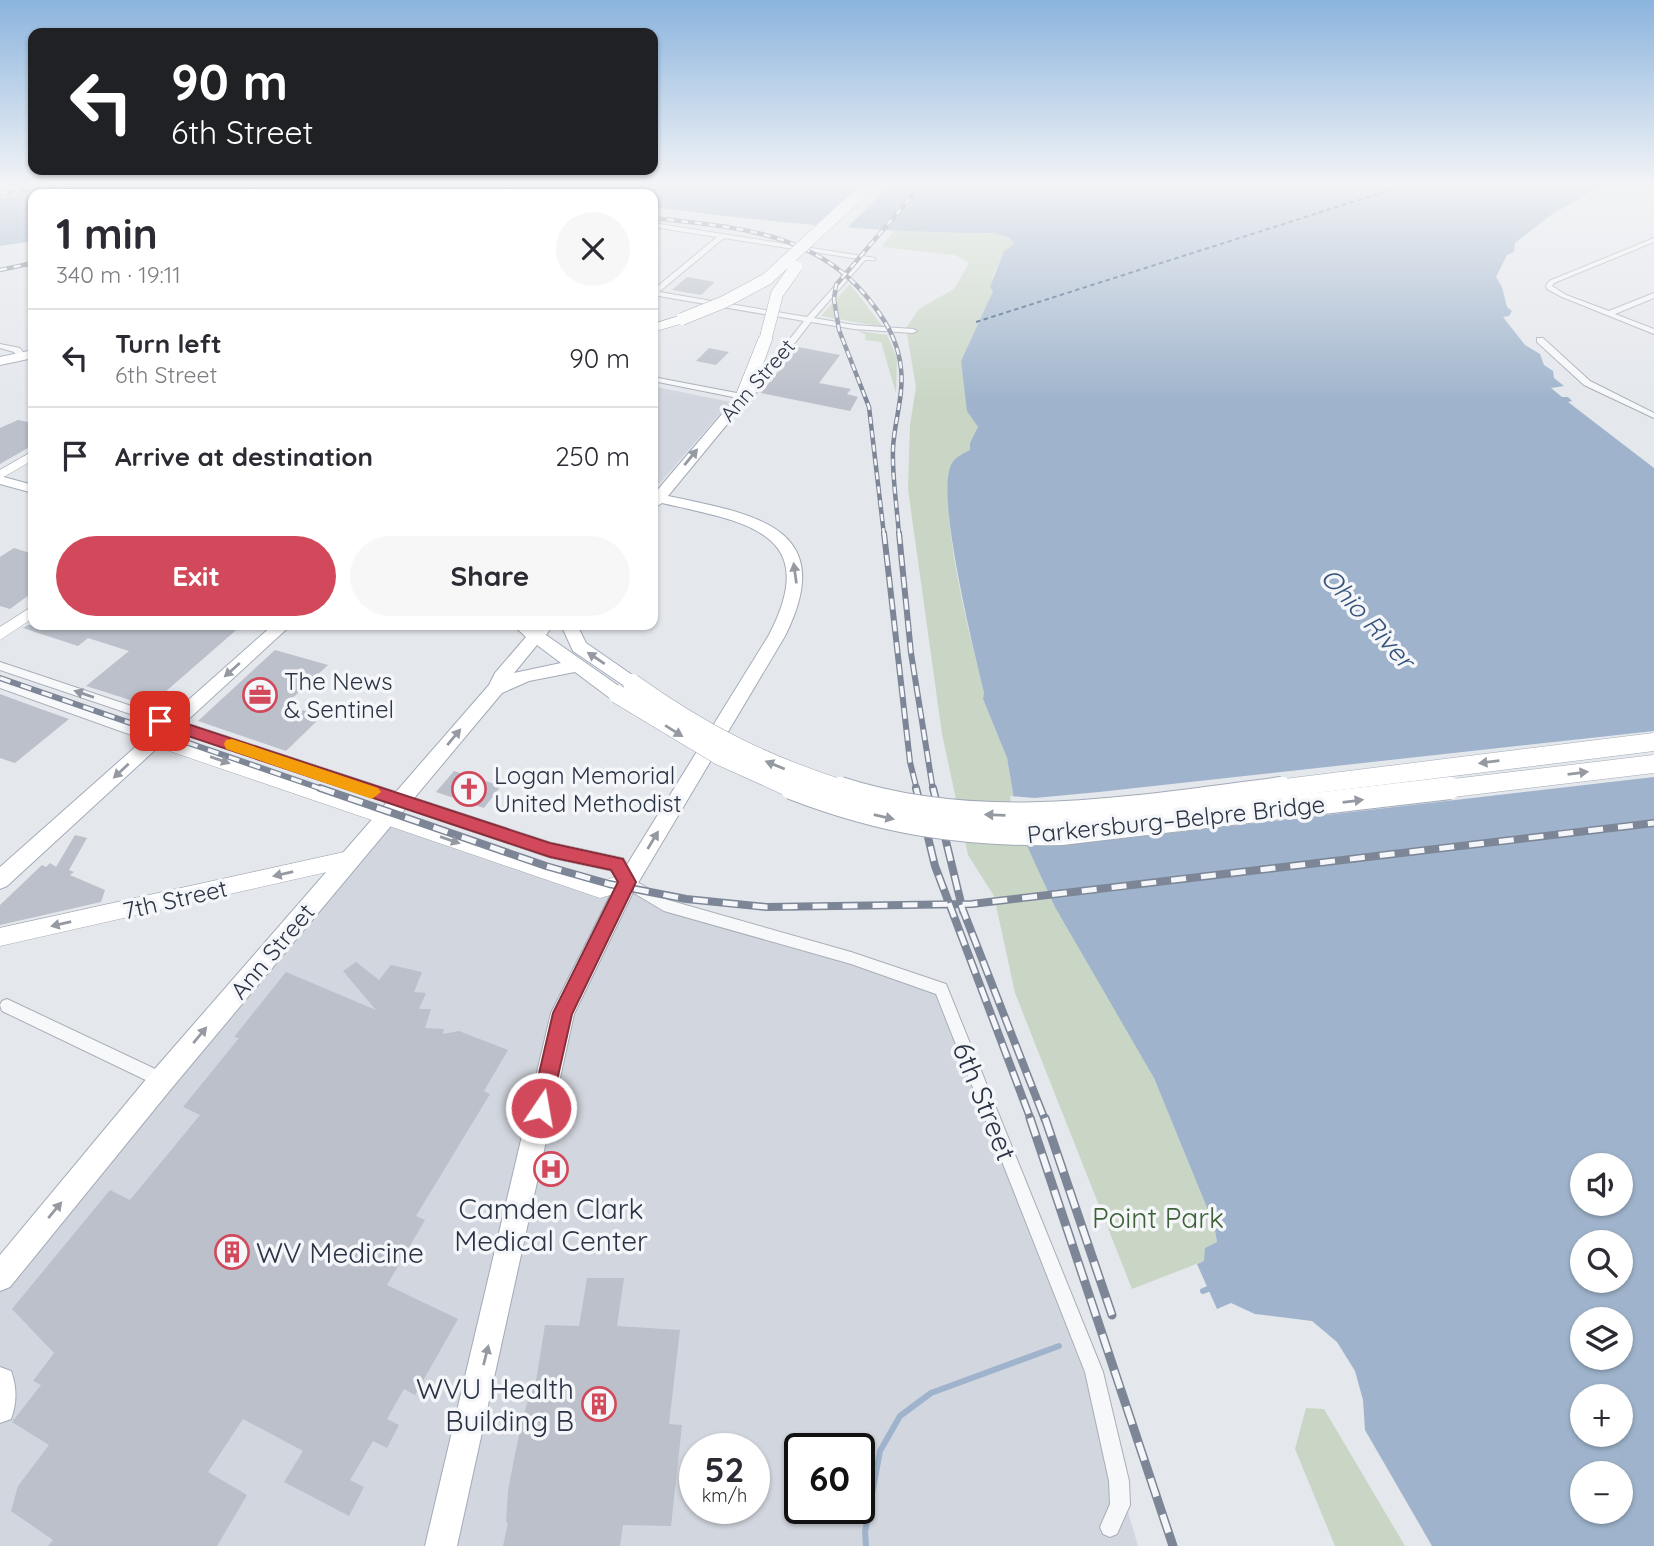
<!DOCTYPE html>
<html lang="en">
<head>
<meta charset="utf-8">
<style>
	body { margin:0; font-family:Quicksand,sans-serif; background:#f7f7f7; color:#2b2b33; height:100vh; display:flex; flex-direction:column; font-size:26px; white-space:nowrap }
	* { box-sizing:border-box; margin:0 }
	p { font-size:23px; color:#7c7c81 }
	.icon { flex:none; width:38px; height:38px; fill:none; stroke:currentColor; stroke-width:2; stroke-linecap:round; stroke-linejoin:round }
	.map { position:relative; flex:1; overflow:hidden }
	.drawer { position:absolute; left:28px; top:189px; width:630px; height:441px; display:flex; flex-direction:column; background:#fff; border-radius:14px; box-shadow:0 2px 5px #0004 }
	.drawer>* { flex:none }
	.hud { position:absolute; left:28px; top:28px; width:630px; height:147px; border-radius:14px; box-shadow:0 2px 5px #0004; background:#202124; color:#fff; overflow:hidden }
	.buttons { position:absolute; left:1570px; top:1153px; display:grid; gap:14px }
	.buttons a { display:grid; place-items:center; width:63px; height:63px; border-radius:50%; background:#fff; box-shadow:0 2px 5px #0004; font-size:35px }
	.speed { position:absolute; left:679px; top:1433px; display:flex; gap:14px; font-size:35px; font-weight:700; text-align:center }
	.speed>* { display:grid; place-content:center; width:91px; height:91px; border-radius:50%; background:#fff; box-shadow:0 2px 5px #0004; line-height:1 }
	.speed small { font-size:18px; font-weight:400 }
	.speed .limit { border:4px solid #111; border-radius:10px; background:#fff; color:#111 }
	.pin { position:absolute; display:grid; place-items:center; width:60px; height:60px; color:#fff; margin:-30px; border-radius:14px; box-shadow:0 4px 10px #0006 }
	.me { position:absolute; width:77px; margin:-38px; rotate:12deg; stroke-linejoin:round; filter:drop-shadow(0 0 5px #0008) }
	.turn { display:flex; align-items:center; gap:24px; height:147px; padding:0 28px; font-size:32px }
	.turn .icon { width:91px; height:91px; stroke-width:2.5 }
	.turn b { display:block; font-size:49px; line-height:60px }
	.round { display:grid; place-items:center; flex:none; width:74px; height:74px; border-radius:37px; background:#f7f7f7 }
	.headline { display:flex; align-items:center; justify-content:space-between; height:119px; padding:0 28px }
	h1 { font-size:42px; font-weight:700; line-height:52px }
	.button { display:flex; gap:14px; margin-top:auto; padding:14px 28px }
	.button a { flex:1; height:80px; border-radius:42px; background:#d1495b; color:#fff; font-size:28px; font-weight:700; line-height:80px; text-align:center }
	.button a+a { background:#f7f7f7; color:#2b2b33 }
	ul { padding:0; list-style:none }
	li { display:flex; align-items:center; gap:21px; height:98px; padding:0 28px; border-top:2px solid #e1e1e2 }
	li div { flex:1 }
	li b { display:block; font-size:26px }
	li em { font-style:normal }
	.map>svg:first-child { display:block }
</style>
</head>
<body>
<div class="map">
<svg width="1654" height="1546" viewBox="0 0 1654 1546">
	<rect width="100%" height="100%" fill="#e4e7ec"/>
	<!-- built -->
	<path fill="#d2d6de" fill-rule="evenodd" d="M657,387L730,402L661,482L653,487V391Z
		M386,818L600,890L627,882L665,905L941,989L1094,1372L1119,1481L1138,1546H0V1277ZM695,1449H754V1508H695ZM800,1449H859V1508H800Z"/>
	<!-- green -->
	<path fill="#c9d6c5" d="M896,229C920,230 1001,225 1014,244C1004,256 988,274 993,291L961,361L969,413L977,423L978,431L970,443V450L952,463C938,520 970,634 984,692L983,699L1007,758L1019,828L1154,1078L1214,1225L1217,1242L1204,1261L1132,1289L1015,993L994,896L968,855L942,734L908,489L910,425L916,387L906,328L919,309L954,289L968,265V262L955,255L881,247Z
		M850,284L883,327L821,316Z
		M858,331L887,335L897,358L896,393L881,342L865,340L866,335Z
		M1306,1408L1324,1409L1405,1546H1335L1295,1449Z"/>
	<!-- water -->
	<path fill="#9fb4cc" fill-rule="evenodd" d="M97,184H1621L1594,190L1551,215L1515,243L1514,252L1507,255L1496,277L1502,287L1507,307L1512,311L1509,316L1503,317L1525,345L1540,354L1544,365L1553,371L1554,378L1564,386L1551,388L1562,397H1568L1572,401L1568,402L1654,468V1546H1432L1365,1430L1363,1400L1355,1371L1337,1342L1312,1321L1255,1314L1231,1303L1217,1309L1197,1264L1204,1261L1205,1248L1217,1242L1214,1225L1154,1078L1055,907L1019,828L1007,758L983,699L984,692C975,654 934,492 952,463C956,457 964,453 970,450V443L978,427L967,411L961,361L993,291L990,287L1004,251L1014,244L1009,238L992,233C879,233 765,222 653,207V194H512L453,190L381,194H33V241L0,246V198ZM1582,1166H1620V1204H1582ZM1582,1242H1620V1281H1582ZM1582,1320H1620V1358H1582ZM1582,1396H1620V1435H1582ZM1582,1474H1620V1512H1582Z"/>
	<!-- pier -->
	<path fill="#e4e7ec" d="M864,184H891L845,230L818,227Z
		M1654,731V777L1118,839L1076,843L1015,828L1010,796L1035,798L1099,792Z"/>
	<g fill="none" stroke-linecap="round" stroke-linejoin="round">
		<!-- stream -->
		<path stroke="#9fb4cc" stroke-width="6" d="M1203,1291L1208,1289
			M866,1546L865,1532L880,1451L900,1416L931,1393L1059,1346"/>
		<!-- ferry -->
		<path stroke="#34527a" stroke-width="2" stroke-dasharray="4.5 3.5" stroke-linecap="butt" d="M976,322L1409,184"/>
	</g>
	<!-- building -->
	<path fill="#bbc0ca" d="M687,277L715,282L701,295L672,290Z
		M798,347L840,355L819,383L851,389L847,394L858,397L850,411L761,393Z
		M709,348L729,352L716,365L696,361Z
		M18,420L33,423V445L0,464V428Z
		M14,548L33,554V592L10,609L0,606V557Z
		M28,625H242L149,706L86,686L129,651L88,638L78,646L23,628Z
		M275,650L328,665L285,705L322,716L286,751L198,721Z
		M0,694L38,708L69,719L15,763L0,758Z
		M454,771L501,786L484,808L436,792Z
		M75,835L87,838L69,870L74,872L70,875L105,890L101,902L0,925V905L42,865L46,867L50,863L56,867Z
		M356,962L379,980L391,965L422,972L414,992L426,993L419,1009H431L425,1028L444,1029L443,1034L459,1031L508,1050L484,1091L490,1094L416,1216L425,1220L387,1285L458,1319L415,1395L404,1389L387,1419L399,1425L387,1448L373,1441L350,1480L364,1487L349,1516L284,1482L303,1451L243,1419L208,1472L247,1495L217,1546H48L53,1540L11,1511L18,1486L49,1445L12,1422L41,1385L33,1381L54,1353L12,1309L110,1190L130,1200L200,1115L183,1107L239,1038L234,1037L286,972L376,1010L343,971Z
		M587,1278H624L617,1326L680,1330L669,1424L682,1425L671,1526L623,1525L620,1546H503L508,1523L506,1522L508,1491L514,1459L522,1421L532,1387H535L545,1325L579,1326Z"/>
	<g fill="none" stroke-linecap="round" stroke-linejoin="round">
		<!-- street casing -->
		<g stroke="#a9aeb7" stroke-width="2">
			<path id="street" d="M653,223L875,258V260H865L814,318L854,325L913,329L917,331L913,333L854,329L811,322L756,393L743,399L653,381V377L742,394L750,389L804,321L653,295V290L717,237L653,227ZM724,238L859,259L807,317L659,292Z
				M1654,238V242L1554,283L1552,286L1566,295L1609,311L1654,293V298L1615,314L1654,329V334L1562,297L1547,289L1546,286L1549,281Z
				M1537,338H1543L1590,381L1654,413V418L1584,385L1537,342Z
				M0,344L20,348L25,355L18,357L14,352L0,348Z
				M0,662L176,721L178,724L172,728L0,670Z
				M0,680L159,736L161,739L159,742H151L0,688Z
				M627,876L668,900L851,952L946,984L1103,1372L1129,1481L1130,1505L1117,1534L1110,1537L1103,1534L1100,1527L1110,1504L1109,1481L1085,1372L936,994L851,964L664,911L622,886L620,882L622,878Z
				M7,999L168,1075L170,1080L168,1085L162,1088L156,1085L2,1011L0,1005L2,1001Z"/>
		</g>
		<!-- secondary casing -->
		<g stroke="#a9aeb7" stroke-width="1">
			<path id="secondary" d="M33,451V460L0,479V470Z
				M33,606V618L0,640V627Z
				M172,718L550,842L624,858L637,882L634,888L600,898L149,744L147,739L149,734L155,733L600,882L615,877L611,871L550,858L166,728L164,724Z
				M349,851L356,853L358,859L356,865L349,867L0,946V928Z"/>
		</g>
		<!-- primary casing -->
		<g stroke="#a3abb8" stroke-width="2">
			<path id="primary" d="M33,350V358L0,365V357Z
				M743,393L747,394V400L668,496C753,514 840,526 785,636L635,888L574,1014L457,1546H425L551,1013L620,876L769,635C823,531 744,522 662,503L653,509V493H655L739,394Z
				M0,476L33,485V493L0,484Z
				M273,625H291L7,886L0,889V867Z
				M513,625H553L546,635L623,689L626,694L623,699H611L575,672L529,681L502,693L171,1089L10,1287L0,1291V1255L153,1071L489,685L495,673L526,637ZM537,645L561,663L514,673Z
				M561,625H577L586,643L638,679L641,683L638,687H626L573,651Z
				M0,1367L11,1371C17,1387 17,1403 11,1419L0,1423Z"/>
		</g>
		<!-- highway casing -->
		<g stroke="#8b94a3" stroke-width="1">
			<path id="highway" d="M682,315L687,316V322L653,332V324Z
				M766,333L773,337L751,397L748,400H738L735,397L759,337Z"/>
		</g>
		<!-- street -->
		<use href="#street" fill="#f7f8fa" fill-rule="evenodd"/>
		<!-- secondary -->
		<use href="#secondary" fill="#fff" fill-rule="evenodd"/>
		<!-- primary -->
		<use href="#primary" fill="#fff" fill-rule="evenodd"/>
		<!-- highway -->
		<use href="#highway" fill="#fff" fill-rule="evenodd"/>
		<!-- rail-far3 casing -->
		<g stroke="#7d8696" stroke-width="4.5">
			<path id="rail-far3" d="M0,194L69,184
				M653,218C738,228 819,231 874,306C888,324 899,346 901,369C904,396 894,422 893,449C892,477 897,506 899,535
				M0,270L33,263
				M884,535L869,407L839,330L834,299L836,285L922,184"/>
		</g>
		<!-- rail-far2 casing -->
		<g stroke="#7d8696" stroke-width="6">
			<path id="rail-far2" d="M884,533L910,762L917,790
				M899,533L911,653L933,790
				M0,678L325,790"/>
		</g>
		<!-- rail-far1 casing -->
		<g stroke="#7d8696" stroke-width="8">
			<path id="rail-far1" d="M320,788L546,866L609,884L686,899L766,907L972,904L1654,823
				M916,788L935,866L1031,1120
				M933,788L963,911
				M961,905L1045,1120"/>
		</g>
		<!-- rail casing -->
		<g stroke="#7d8696" stroke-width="9">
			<path id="rail" d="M1030,1118L1173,1546
				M1045,1118L1112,1315"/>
		</g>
		<!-- rail-far3 -->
		<use href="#rail-far3" stroke="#f4f6f9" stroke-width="2.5" stroke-dasharray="7" stroke-linecap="butt"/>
		<!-- rail-far2 -->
		<use href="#rail-far2" stroke="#f4f6f9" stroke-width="3.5" stroke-dasharray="11" stroke-linecap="butt"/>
		<!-- rail-far1 -->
		<use href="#rail-far1" stroke="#f4f6f9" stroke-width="5" stroke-dasharray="15" stroke-linecap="butt"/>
		<!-- rail -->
		<use href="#rail" stroke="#f4f6f9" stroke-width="6" stroke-dasharray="19" stroke-linecap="butt"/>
		<!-- primary-bridge-far1 casing -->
		<g stroke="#a3abb8" stroke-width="19" stroke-linecap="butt">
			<path id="primary-bridge-far1" d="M632,683C702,733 763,764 845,790
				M617,694L720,756L795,790
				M1268,790L1654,742
				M1436,790L1654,764"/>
		</g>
		<!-- primary-bridge casing -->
		<g stroke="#a3abb8" stroke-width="24" stroke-linecap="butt">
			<path id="primary-bridge" d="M791,788C884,824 962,836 1061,834L1450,788
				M840,788C984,835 1136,806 1282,788"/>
		</g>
		<!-- highway-bridge casing -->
		<g stroke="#8b94a3" stroke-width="13" stroke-linecap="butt">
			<path id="highway-bridge" d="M682,319L724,302L767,279L870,184
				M766,337L777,294L796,267"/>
		</g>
		<!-- primary-bridge-far1 -->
		<use href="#primary-bridge-far1" stroke="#fff" stroke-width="18"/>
		<!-- primary-bridge -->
		<use href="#primary-bridge" stroke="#fff" stroke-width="22"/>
		<!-- highway-bridge -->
		<use href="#highway-bridge" stroke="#fff" stroke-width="12"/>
	</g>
	<!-- one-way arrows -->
	<defs><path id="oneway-solid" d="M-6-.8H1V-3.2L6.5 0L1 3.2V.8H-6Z" transform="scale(1.75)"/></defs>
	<g fill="#959aa2">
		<use href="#oneway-solid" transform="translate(691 457) rotate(-51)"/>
		<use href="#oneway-solid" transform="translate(795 573) rotate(-98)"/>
		<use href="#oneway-solid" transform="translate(596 658) rotate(-146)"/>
		<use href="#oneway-solid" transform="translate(232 670) rotate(138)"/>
		<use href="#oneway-solid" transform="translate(674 731) rotate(32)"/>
		<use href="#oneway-solid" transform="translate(454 737) rotate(-50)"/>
		<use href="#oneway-solid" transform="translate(220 760) rotate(19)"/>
		<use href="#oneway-solid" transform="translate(1489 762) rotate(173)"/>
		<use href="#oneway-solid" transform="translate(775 765) rotate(-158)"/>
		<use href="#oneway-solid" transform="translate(121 771) rotate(137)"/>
		<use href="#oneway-solid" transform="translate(1578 773) rotate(-7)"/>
		<use href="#oneway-solid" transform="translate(1353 801) rotate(-7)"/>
		<use href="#oneway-solid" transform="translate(995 815) rotate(-178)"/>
		<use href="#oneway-solid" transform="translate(884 817) rotate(13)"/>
		<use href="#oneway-solid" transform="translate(450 840) rotate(19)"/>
		<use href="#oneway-solid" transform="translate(653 840) rotate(-59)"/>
		<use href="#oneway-solid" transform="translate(283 874) rotate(167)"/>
		<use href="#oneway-solid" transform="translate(61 924) rotate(167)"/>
		<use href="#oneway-solid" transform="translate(200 1035) rotate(-50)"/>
		<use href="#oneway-solid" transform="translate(55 1210) rotate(-50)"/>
		<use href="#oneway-solid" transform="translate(486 1355) rotate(-76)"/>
	</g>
	<use fill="#9196a0" href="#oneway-solid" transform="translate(84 694) rotate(-161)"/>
	<!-- sky -->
	<linearGradient id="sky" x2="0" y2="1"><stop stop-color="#8bb4dd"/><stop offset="0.46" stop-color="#f3f4f6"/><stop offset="1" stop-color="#f3f4f6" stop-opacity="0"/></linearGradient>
	<rect width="1654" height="400" fill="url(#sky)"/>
	<!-- route -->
	<path fill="#d1495b" stroke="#882f3b" stroke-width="2" d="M160,715L550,843L623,859L636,882L572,1014L549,1116L541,1119L534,1116L531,1108L553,1013L618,882L611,870L550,857L155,725L153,721Z"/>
	<!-- slow -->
	<path fill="#f59e0b" d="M232,739L378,788L381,792L372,799L226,749L224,744L226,740Z"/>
	<!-- icons -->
	<defs>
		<g id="office-ring" transform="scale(1.75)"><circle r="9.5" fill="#f4f6f9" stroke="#d1495b" stroke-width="1.5"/><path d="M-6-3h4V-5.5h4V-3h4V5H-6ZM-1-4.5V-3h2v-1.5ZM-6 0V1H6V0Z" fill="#d1495b"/></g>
		<g id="church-ring" transform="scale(1.75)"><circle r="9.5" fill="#f4f6f9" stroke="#d1495b" stroke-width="1.5"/><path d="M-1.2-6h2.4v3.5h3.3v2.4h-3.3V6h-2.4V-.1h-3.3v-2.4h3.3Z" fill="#d1495b"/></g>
		<g id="hospital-ring" transform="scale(1.75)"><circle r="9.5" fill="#f4f6f9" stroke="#d1495b" stroke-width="1.5"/><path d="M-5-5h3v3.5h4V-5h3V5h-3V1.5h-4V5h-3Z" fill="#d1495b"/></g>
		<g id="building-ring" transform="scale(1.75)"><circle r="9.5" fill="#f4f6f9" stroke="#d1495b" stroke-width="1.5"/><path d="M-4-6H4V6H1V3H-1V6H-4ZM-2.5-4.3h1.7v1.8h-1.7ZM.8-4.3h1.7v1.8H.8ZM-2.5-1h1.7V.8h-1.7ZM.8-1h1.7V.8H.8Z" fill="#d1495b"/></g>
	</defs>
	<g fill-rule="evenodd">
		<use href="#office-ring" x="260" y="695"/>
		<use href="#church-ring" x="469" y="789"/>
		<use href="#hospital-ring" x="551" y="1169"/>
		<use href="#building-ring" x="232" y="1252"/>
		<use href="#building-ring" x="599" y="1404"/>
	</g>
	<g text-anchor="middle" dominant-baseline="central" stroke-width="7" stroke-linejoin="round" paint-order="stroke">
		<!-- far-street labels -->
		<g font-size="21" fill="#2b3445" stroke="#f4f6f9">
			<text transform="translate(757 380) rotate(-49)">Ann Street</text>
		</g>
		<!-- poi labels -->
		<g font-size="24" fill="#2b3445" stroke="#f4f6f9" text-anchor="start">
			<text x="284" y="681">The News<tspan x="284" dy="28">&amp; Sentinel</tspan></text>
			<text x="494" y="775">Logan Memorial<tspan x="494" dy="28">United Methodist</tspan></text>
		</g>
		<!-- street labels -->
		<g font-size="24" fill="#2b3445" stroke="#f4f6f9">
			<text transform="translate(1176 819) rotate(-6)">Parkersburg–Belpre Bridge</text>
			<text transform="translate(175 899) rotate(-13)">7th Street</text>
			<text transform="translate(272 951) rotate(-50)">Ann Street</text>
		</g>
		<!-- water labels -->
		<g font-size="26" font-style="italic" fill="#34527a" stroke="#f4f6f9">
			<text transform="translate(1368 618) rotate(48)">Ohio River</text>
		</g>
		<!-- near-street labels -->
		<g font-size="28" fill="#2b3445" stroke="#f4f6f9">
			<text transform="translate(985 1101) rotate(68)">6th Street</text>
		</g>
		<!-- near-poi labels -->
		<g font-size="28" fill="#2b3445" stroke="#f4f6f9">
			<text x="551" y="1208">Camden Clark<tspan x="551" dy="32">Medical Center</tspan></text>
			<text x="256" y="1252" text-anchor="start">WV Medicine</text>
			<text x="574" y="1388" text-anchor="end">WVU Health<tspan x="574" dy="32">Building B</tspan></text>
		</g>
		<!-- near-park labels -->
		<g font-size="28" fill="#3f6138" stroke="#f4f6f9">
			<text x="1158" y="1217">Point Park</text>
		</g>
	</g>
</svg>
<div class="buttons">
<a><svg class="icon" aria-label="sound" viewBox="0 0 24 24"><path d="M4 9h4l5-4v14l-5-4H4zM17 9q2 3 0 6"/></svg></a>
<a><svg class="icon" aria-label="search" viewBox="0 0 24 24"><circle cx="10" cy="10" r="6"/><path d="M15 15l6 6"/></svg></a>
<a><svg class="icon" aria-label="layers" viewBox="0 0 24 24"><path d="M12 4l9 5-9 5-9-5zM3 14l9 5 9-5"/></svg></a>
<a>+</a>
<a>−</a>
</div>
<div class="speed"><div>52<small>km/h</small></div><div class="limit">60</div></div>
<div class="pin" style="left:160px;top:721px;background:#d93025"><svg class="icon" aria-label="arrive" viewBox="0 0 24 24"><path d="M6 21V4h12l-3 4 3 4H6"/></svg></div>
<svg class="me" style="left:541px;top:1108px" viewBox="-20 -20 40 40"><circle r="17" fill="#d1495b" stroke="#fff" stroke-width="3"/><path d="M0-11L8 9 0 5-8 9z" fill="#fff"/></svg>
<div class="hud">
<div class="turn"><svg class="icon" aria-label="left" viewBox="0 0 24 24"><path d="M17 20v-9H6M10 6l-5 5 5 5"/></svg><div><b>90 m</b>6th Street</div></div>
</div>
<section class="drawer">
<div class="headline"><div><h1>1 min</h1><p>340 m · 19:11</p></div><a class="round"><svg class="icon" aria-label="close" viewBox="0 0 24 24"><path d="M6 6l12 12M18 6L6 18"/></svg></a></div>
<ul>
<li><svg class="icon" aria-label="left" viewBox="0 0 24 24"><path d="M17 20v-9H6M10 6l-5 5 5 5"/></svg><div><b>Turn left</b><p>6th Street</p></div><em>90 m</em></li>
<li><svg class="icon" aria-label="arrive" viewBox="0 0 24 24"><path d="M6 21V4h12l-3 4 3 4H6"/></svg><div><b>Arrive at destination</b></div><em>250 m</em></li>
</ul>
<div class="button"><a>Exit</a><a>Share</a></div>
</section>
</div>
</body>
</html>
